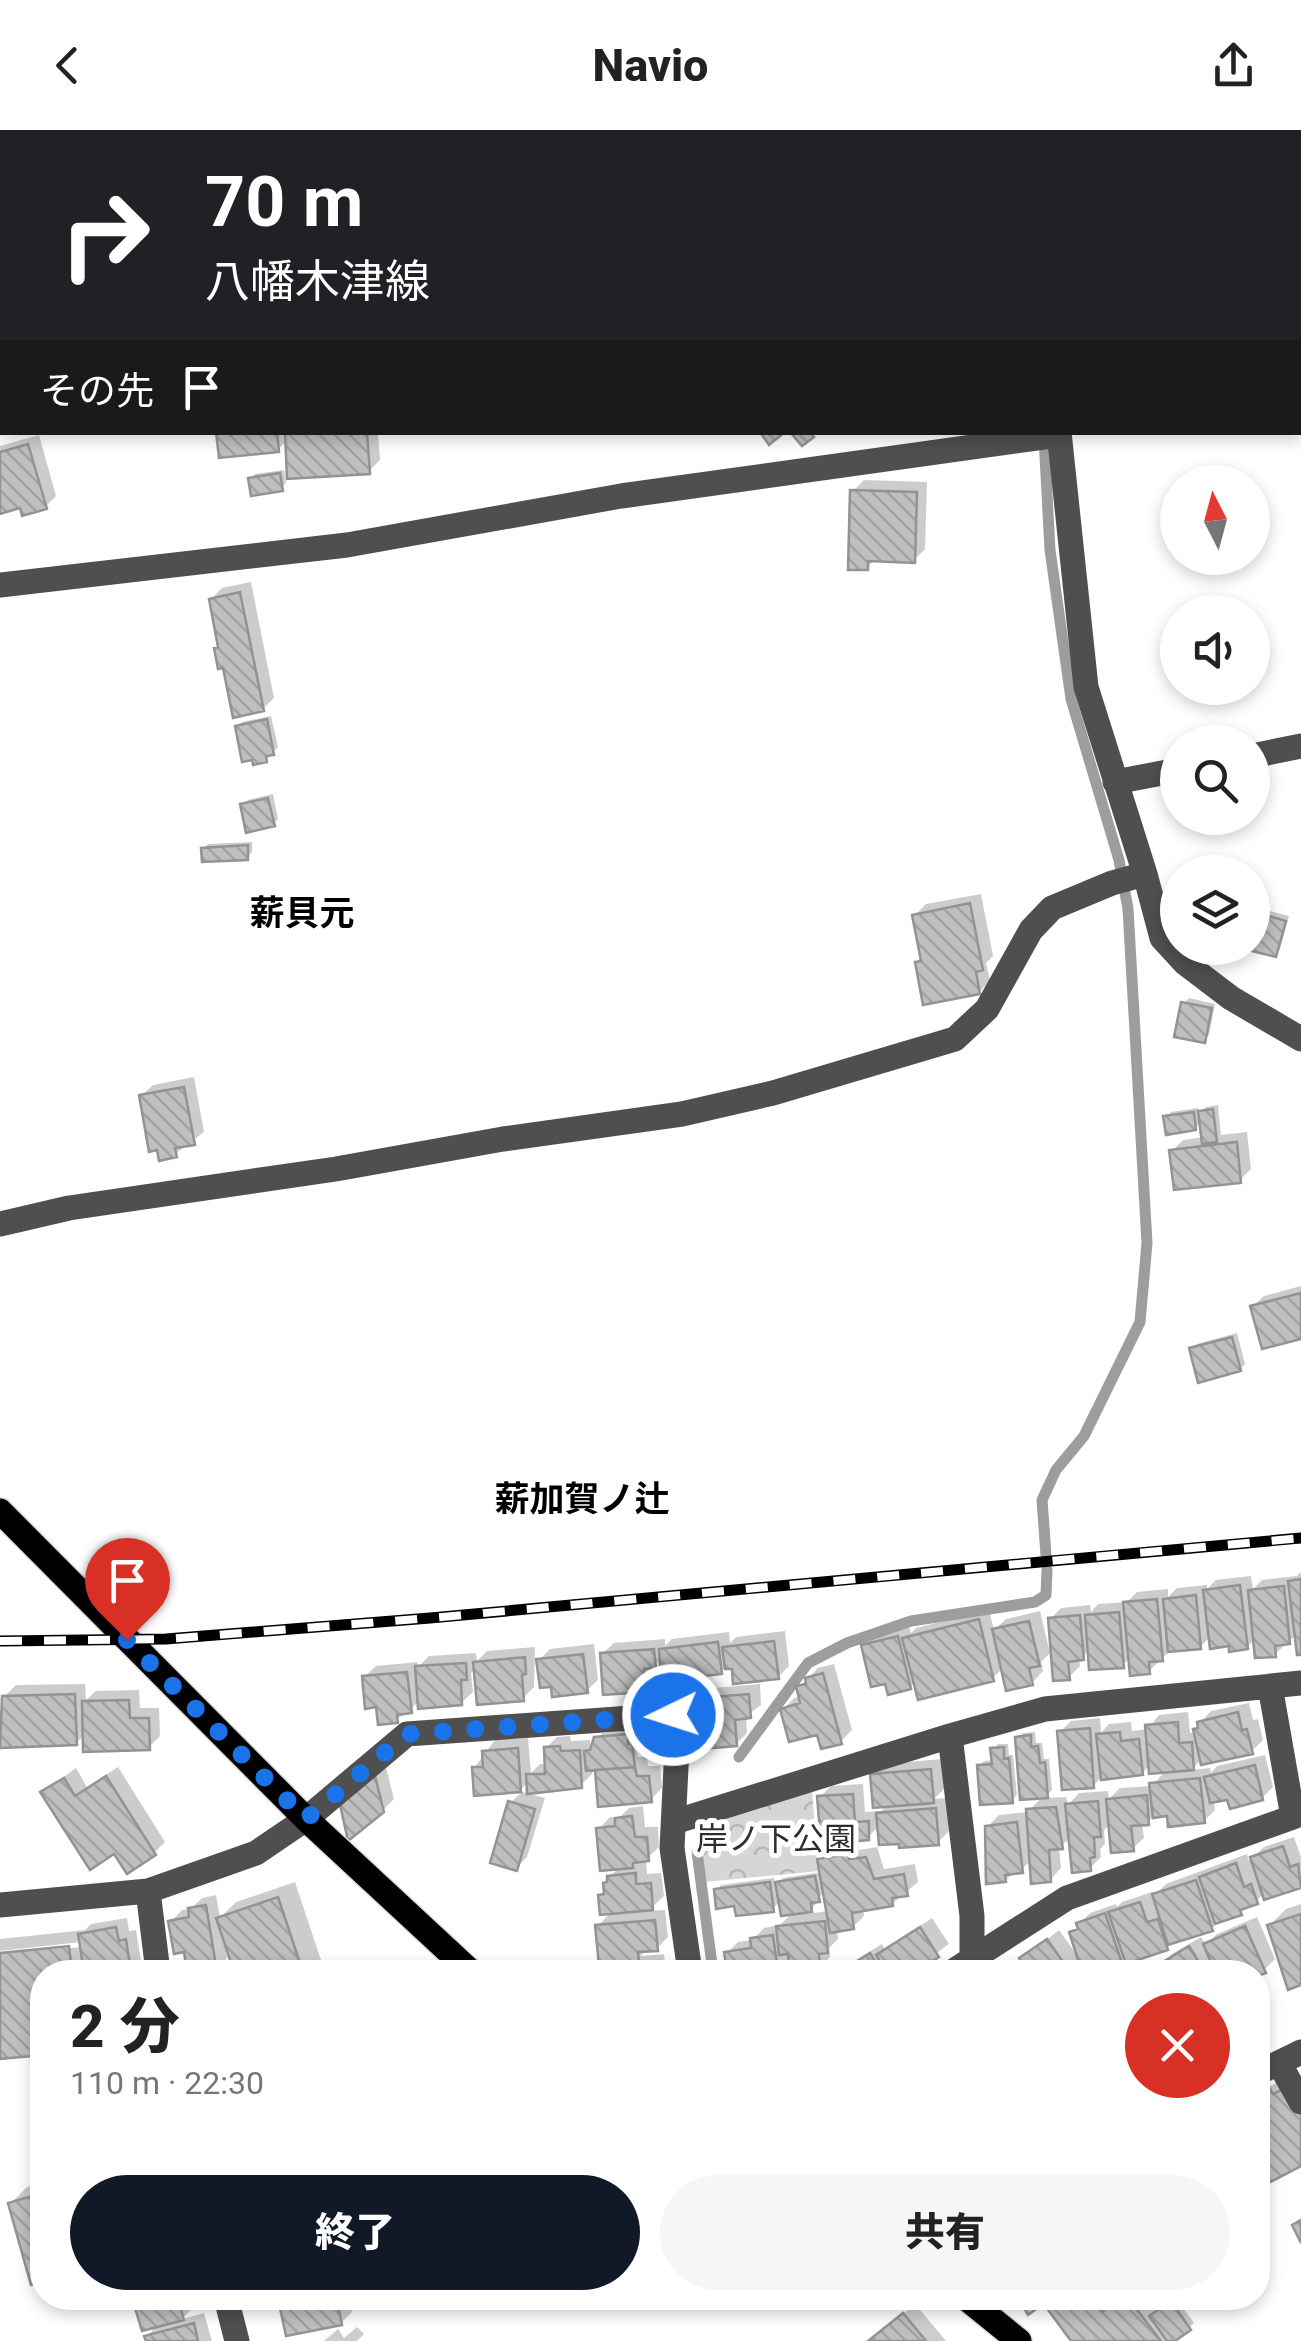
<!DOCTYPE html>
<html lang="ja">
<head>
<meta charset="utf-8">
<style>
	body { margin:0; font-family:Roboto,"Noto Sans JP",sans-serif; background:#f6f6f6; color:#222; height:100vh; display:flex; flex-direction:column; font-size:38px; white-space:nowrap }
	* { box-sizing:border-box; margin:0 }
	p { font-size:32px; color:#767676 }
	.icon { flex:none; width:55px; height:55px; fill:none; stroke:currentColor; stroke-width:2; stroke-linecap:round; stroke-linejoin:round }
	.map { position:relative; flex:1; overflow:hidden }
	.panel { position:absolute; left:30px; top:1830px; width:1240px; height:350px; display:flex; flex-direction:column; background:#fff; border-radius:40px; box-shadow:0 5px 15px #0003 }
	.panel>* { flex:none }
	.banner { position:absolute; left:0px; top:0px; width:1302px; height:305px; box-shadow:0 5px 15px #0003; background:#202124; color:#fff; overflow:hidden }
	.needle { width:65px; rotate:354deg }
	.controls { position:absolute; left:1160px; top:335px; display:grid; gap:20px }
	.controls a { display:grid; place-items:center; width:110px; height:110px; border-radius:50%; background:#fff; box-shadow:0 5px 15px #0003; font-size:50px }
	.pin { position:absolute; display:grid; place-items:center; width:85px; height:85px; color:#fff; margin:-102px -42px; border-radius:50% 50% 50% 0; rotate:-45deg; box-shadow:0 0 10px #0007 }
	.pin .icon { rotate:45deg }
	.me { position:absolute; width:110px; margin:-55px; rotate:266deg; stroke-linejoin:round; filter:drop-shadow(0 0 8px #0008) }
	.turn { display:flex; align-items:center; gap:35px; height:210px; padding:0 40px; font-size:45px }
	.turn .icon { width:130px; height:130px; stroke-width:2.5 }
	.turn b { display:block; font-size:70px; line-height:85px }
	.then { display:flex; align-items:center; height:95px; padding:0 40px; background:#0003; gap:20px; font-size:38px }
	.round { display:grid; place-items:center; flex:none; width:105px; height:105px; border-radius:52px; background:#f6f6f6 }
	.overview { display:flex; align-items:center; justify-content:space-between; height:170px; padding:0 40px }
	h1 { font-size:60px; font-weight:800; line-height:75px }
	.primary-button { display:flex; gap:20px; margin-top:auto; padding:20px 40px }
	.primary-button a { flex:1; height:115px; border-radius:60px; background:#111827; color:#fff; font-size:40px; font-weight:800; line-height:115px; text-align:center }
	.primary-button a+a { background:#f6f6f6; color:#222 }
	header { display:flex; justify-content:space-between; align-items:center; height:130px; padding:0 40px; background:#fff; font-size:45px; font-weight:800 }
	.map>svg:first-child { display:block }
</style>
</head>
<body>
<header><svg class="icon" aria-label="back" viewBox="0 0 24 24"><path d="M15 5l-7 7 7 7"/></svg>Navio<svg class="icon" aria-label="share" viewBox="0 0 24 24"><path d="M12 15V3M7 8l5-5 5 5M5 13v7h14v-7"/></svg></header>
<div class="map">
<svg width="1301" height="2211" viewBox="0 0 1301 2211">
	<defs>
		<pattern id="forest-crowns" width="20" height="18" patternUnits="userSpaceOnUse" patternTransform="scale(2.5)"><rect width="20" height="18" fill="#d6d6d6"/><path d="M2 6a3 3 0 1 1 6 0M12 15a3 3 0 1 1 6 0" fill="none" stroke="#b6b6b6"/></pattern>
		<pattern id="building-back-hatch" width="6" height="6" patternUnits="userSpaceOnUse" patternTransform="scale(2.5)"><rect width="6" height="6" fill="#bfbfbf"/><path d="M-1 5l2 2M0 0l6 6M5-1l2 2" fill="none" stroke="#a2a2a2"/></pattern>
	</defs>
	<rect width="100%" height="100%" fill="#fff"/>
	<!-- forest -->
	<path fill="url(#forest-crowns)" d="M812,1660L819,1741L705,1752L700,1707L724,1686Z"/>
	<!-- shadow -->
	<path fill="#0003" fill-rule="evenodd" d="M218,302H378L380,330L369,341L288,310L278,319Z
		M39,305L56,366L45,377L22,375L0,381V316Z
		M284,340L286,353L281,358L250,349L255,344Z
		M864,350L927,352L925,419L914,430L875,429L867,438L853,361Z
		M251,452L274,568L263,579L221,515L211,469L222,458Z
		M271,586L278,617L266,630L238,597L242,592Z
		M273,664L278,689L273,694L243,675L248,670Z
		M252,712V722L247,727L203,719L208,714Z
		M981,764L993,826L986,833L990,851L979,862L918,833L923,828L915,785L926,774Z
		M1262,779L1289,786L1280,819L1275,824L1249,818H1252L1257,784Z
		M1189,868L1215,874L1209,905L1204,910L1184,873Z
		M194,947L204,1002L175,1024L141,966L153,955Z
		M1218,975L1221,1005L1247,1002L1251,1039L1240,1050L1172,1021L1183,1010L1204,1007L1202,991L1195,998L1166,987L1171,982L1198,978L1199,983L1206,977Z
		M1301,1156V1206L1252,1177L1264,1166Z
		M1237,1203L1245,1234L1240,1239L1192,1219L1197,1214Z
		M1301,1442V1522L1297,1504L1275,1524L1255,1509L1247,1517L1211,1506L1200,1517L1172,1519L1149,1541L1130,1527L1123,1535L1090,1520L1079,1528L1080,1536L1069,1547L1050,1489L1061,1478L1090,1475L1091,1482L1098,1474L1127,1472L1137,1462L1168,1459V1467L1177,1458L1207,1455V1459L1216,1450L1251,1446L1253,1459L1262,1450L1297,1446Z
		M989,1480L994,1500L1006,1489L1040,1481L1050,1523L1041,1532L1043,1541L1032,1553L1003,1538L993,1548L916,1551L910,1557L864,1515L875,1504L909,1497L911,1503L916,1498Z
		M785,1501L789,1536L778,1547L734,1536L711,1543L704,1550L662,1528L654,1535L656,1548L644,1560L602,1524L614,1513L665,1509V1516L672,1509L729,1502L730,1513L736,1507Z
		M594,1514L598,1550L586,1561L539,1530L550,1519Z
		M535,1517L534,1557L523,1568L476,1538L471,1543L473,1562L461,1573L420,1571L396,1590L378,1574L364,1547L376,1536L417,1532L418,1537L429,1526L476,1523L477,1531L487,1521Z
		M834,1534L852,1600L841,1611L783,1580L794,1568L801,1567L799,1557L818,1538Z
		M0,1550V1580L5,1579V1566L16,1555L85,1554L86,1570L96,1561L139,1560L140,1578H159L160,1606L149,1617L85,1604L76,1613L0,1615Z
		M760,1554L761,1575L746,1586L747,1603L736,1614L700,1586L704,1583L703,1569L714,1558Z
		M1249,1573L1253,1590L1258,1589L1263,1610L1252,1621L1202,1629L1191,1640L1210,1638L1211,1643L1217,1636L1265,1625L1273,1657L1262,1668L1229,1667L1214,1670L1215,1680L1204,1691L1169,1683L1155,1685L1148,1692H1142L1144,1708L1132,1719L1111,1693L1104,1700L1105,1714L1100,1719L1101,1727L1090,1738L1071,1708L1059,1717L1061,1738L1050,1750L1032,1731L1005,1750L987,1697L999,1685L1028,1682L1043,1666L1018,1608L1023,1603L1035,1602L1036,1613H1042L1044,1629H1049L1052,1660L1044,1668L1066,1667L1068,1675L1079,1663L1108,1661L1109,1669L1120,1658L1152,1656L1166,1640L1151,1634L1142,1643L1101,1648L1093,1656L1060,1602L1071,1591L1100,1588L1101,1603L1109,1594L1131,1592L1132,1601L1148,1599L1159,1585L1188,1582L1190,1603H1196L1200,1593L1211,1581Z
		M632,1600L638,1627H647L648,1636H660L662,1658L651,1669L597,1638H592V1644L581,1655L529,1651L520,1660L474,1638L495,1610L528,1608L531,1643L540,1634H547L546,1618L557,1607L570,1606L571,1611L590,1610L591,1625L602,1603Z
		M998,1614H1008L1009,1625H1013L1017,1665L1012,1670L979,1636L984,1631L994,1630L993,1619Z
		M942,1629L944,1659L934,1669L946,1668L949,1701L938,1712L879,1696L868,1707L838,1700L820,1667L831,1656L863,1654L865,1682L881,1681L888,1674L873,1645L884,1634Z
		M384,1630L394,1669L382,1681L341,1671Z
		M118,1637L165,1712L154,1723L115,1721L43,1662L76,1638L87,1657Z
		M522,1662L545,1668L527,1727L516,1738L510,1673Z
		M643,1676L645,1697H658L659,1717L646,1729L647,1744L661,1743L664,1766L648,1781L665,1780L668,1807L657,1818L648,1819L640,1826L664,1824L666,1842H597L602,1836L598,1796L612,1781L600,1766L606,1760L610,1747L620,1736L599,1699L610,1687H620L629,1678Z
		M1294,1707L1301,1727V1755L1266,1767L1264,1764L1240,1783L1220,1790L1211,1799L1128,1831L1124,1834L1126,1842H1032L1022,1829L1059,1800L1079,1828L1072,1803L1090,1783L1116,1774L1117,1777L1122,1772L1152,1762L1153,1767L1166,1754L1247,1724L1249,1731L1264,1717Z
		M858,1714L859,1720L877,1717L884,1739L915,1734L918,1752L892,1774L863,1779L864,1786L853,1797L837,1799L838,1809L829,1818L830,1827L819,1839L792,1838L787,1842H729L727,1823L738,1812L752,1810L764,1798L780,1795L793,1782L781,1771L772,1779L736,1773L716,1760L721,1755L774,1748L775,1756L783,1748L822,1742L820,1730L831,1718ZM825,1762L829,1781L806,1784L816,1774L815,1770Z
		M295,1752L325,1842H237L228,1815H225L227,1828L216,1839L190,1842L186,1819L171,1791L182,1780L191,1779L202,1768L216,1765L220,1788L236,1772Z
		M1301,1774V1853L1269,1796L1286,1779Z
		M1257,1787L1275,1829L1264,1840L1258,1843L1158,1842L1164,1839L1161,1835L1172,1824L1201,1807L1206,1815L1217,1804Z
		M127,1788L129,1801L136,1800L141,1831L130,1842H42V1922L0,1927V1826L81,1817V1812L0,1821V1809L85,1800L91,1794Z
		M932,1788L949,1814L910,1842H837L882,1814L885,1820Z
		M1010,1832L1018,1842H994Z
		M1282,1950L1301,2034L1260,2055L1258,1962Z
		M42,2053V2150L32,2152L10,2074L27,2057Z
		M135,2168H191L194,2177L182,2189L204,2183L212,2211H148L147,2206L159,2194L143,2198Z
		M294,2168H349L352,2182L341,2193L283,2178Z
		M1059,2168H1157L1164,2177L1176,2168L1194,2193L1175,2211H1075L1049,2178Z
		M915,2174L946,2211H870L874,2207Z
		M357,2197L364,2204L357,2211H324L338,2199L344,2208Z"/>
	<g fill="none" stroke-linecap="round" stroke-linejoin="round">
		<!-- stream -->
		<path stroke="#9d9d9d" stroke-width="11" d="M1008,0V2
			M1044,307L1050,420L1071,569L1119,730L1128,779L1147,1113L1140,1192L1084,1306L1056,1340L1042,1370L1046,1425
			M739,1627L808,1533L847,1513L911,1491L1035,1472L1046,1465L1047,1440
			M697,1722L713,1842"/>
	</g>
	<!-- building -->
	<path fill="url(#building-back-hatch)" stroke="#939393" stroke-width="2.5" d="M216,302H277L279,322L219,328Z
		M285,302H367L370,344L287,349Z
		M760,302H785L769,315Z
		M810,302L814,307L802,316L791,303Z
		M28,314L47,379L22,386L20,378L0,384V322Z
		M280,343L283,361L251,366L248,348Z
		M850,360L917,362L915,433L868,431V440H848Z
		M240,462L264,581L233,588L223,538L218,539L214,518L218,517L209,469Z
		M267,589L274,625L266,626L267,632L253,635L252,630L242,632L235,596Z
		M268,668L275,696L246,703L240,674Z
		M248,715V730L202,732L201,718Z
		M970,773L983,840L976,842L980,864L923,875L915,832L921,831L912,785Z
		M1255,782L1286,791L1276,827L1244,819L1252,818Z
		M1181,872L1212,878L1205,913L1174,907Z
		M184,957L195,1015L175,1018L177,1027L159,1031L157,1020L149,1022L139,965Z
		M1213,979L1217,1012L1202,1014L1198,981Z
		M1194,982L1196,1000L1166,1005L1163,986Z
		M1237,1012L1241,1053L1174,1060L1169,1020Z
		M1301,1163V1209L1262,1219L1250,1176Z
		M1232,1207L1241,1241L1198,1253L1189,1218Z
		M1301,1449V1525H1297L1288,1451Z
		M1240,1455L1248,1519L1229,1522V1516L1210,1519L1203,1460Z
		M1284,1456L1290,1514L1275,1516L1276,1527L1255,1528L1248,1460Z
		M1196,1465L1201,1519L1168,1522L1163,1469Z
		M1157,1469L1163,1531L1149,1532L1150,1544L1130,1546L1123,1472Z
		M1119,1482L1124,1538L1089,1540L1085,1485Z
		M1080,1485L1084,1530L1068,1532L1070,1550L1053,1551L1048,1488Z
		M979,1489L994,1551L918,1570L902,1508Z
		M1029,1491L1040,1536L1029,1538L1033,1555L1006,1561L992,1499Z
		M898,1506L911,1559L888,1565L885,1554L871,1557L861,1515Z
		M774,1511L779,1549L733,1554L732,1539H725L722,1517Z
		M718,1512L722,1544L704,1546L705,1552L675,1556L673,1535L660,1536L659,1519Z
		M654,1519L656,1538L644,1539L645,1562L603,1565L600,1523Z
		M583,1524L588,1563L552,1567L551,1557L540,1558L536,1529Z
		M525,1527L526,1544L522,1545L524,1571L477,1575L473,1532Z
		M466,1533L467,1550H461L462,1575L418,1579L415,1536Z
		M407,1542L412,1583L397,1585L398,1593L378,1595L376,1577L365,1579L362,1546Z
		M823,1543L842,1614L821,1619L817,1605L789,1612L780,1579L800,1573L796,1556L806,1554L805,1548Z
		M75,1564L77,1615L0,1618L2,1566Z
		M749,1564L751,1588L735,1590L737,1616L701,1619L698,1586L702,1585L700,1568Z
		M129,1570L130,1588H149L150,1620L83,1622L82,1571Z
		M1238,1582L1242,1600L1247,1599L1253,1624L1201,1635L1193,1599L1198,1598L1197,1592Z
		M1178,1592L1179,1613L1192,1612L1194,1640L1149,1644L1145,1595Z
		M1090,1598L1094,1658L1062,1660L1057,1601Z
		M1120,1602L1121,1611L1139,1609L1143,1645L1101,1650L1096,1604Z
		M628,1604V1614L632,1613L635,1637L586,1641L584,1621L590,1620L594,1607Z
		M1031,1605V1617L1038,1616L1040,1633L1045,1632L1048,1668L1020,1670L1015,1607Z
		M560,1616L561,1621L580,1620L582,1658L527,1664L526,1644H545L544,1617Z
		M1004,1617V1629L1009,1628L1013,1673L980,1675L977,1635L992,1634L990,1618Z
		M518,1618L521,1662L474,1666L472,1637H483L482,1621Z
		M1255,1635L1263,1670L1230,1679L1227,1670L1210,1673L1204,1647Z
		M635,1637L637,1646H649L652,1672L598,1677L595,1640Z
		M373,1638L384,1682L348,1711L339,1670Z
		M931,1639L934,1673L873,1678L870,1644Z
		M106,1646L156,1725L127,1744L114,1724L90,1740L40,1662L64,1648L75,1666Z
		M1200,1648L1205,1693L1168,1697L1167,1686L1153,1688L1149,1653Z
		M853,1664L855,1692L869,1691V1710L836,1713V1702L820,1703L817,1666Z
		M1147,1665L1149,1695L1131,1696L1134,1721L1111,1723L1106,1669Z
		M508,1671L535,1679L517,1741L490,1733Z
		M1098,1671L1101,1707H1094L1095,1727L1090,1728L1091,1741L1072,1743L1065,1674Z
		M1056,1677L1063,1719L1049,1720L1051,1752L1031,1754L1026,1679Z
		M936,1678L939,1715L899,1718V1714L879,1715L876,1683Z
		M632,1686L635,1707H647L649,1731L633,1733V1738L600,1741L596,1698L615,1696V1688Z
		M1017,1692L1023,1743L1005,1745L1006,1752L986,1754L985,1696Z
		M1283,1716L1290,1737L1298,1734L1301,1758L1264,1770L1250,1727Z
		M848,1724L849,1729L866,1727L874,1749L904,1744L908,1766L892,1768L893,1776L852,1783L854,1799L830,1803L817,1729Z
		M1236,1733L1244,1757L1251,1754L1258,1774L1240,1780L1242,1785L1215,1794L1199,1747Z
		M636,1743V1754L651,1753L653,1780L600,1785L598,1765L604,1764L603,1753L607,1752V1746Z
		M815,1746L820,1772L811,1773L812,1782L781,1786L775,1752Z
		M1196,1750L1213,1801L1168,1815L1152,1764Z
		M770,1752L774,1782L736,1786L734,1776L716,1779L714,1759Z
		M278,1767L303,1842H234L216,1788Z
		M1140,1772L1147,1792L1158,1789L1168,1820L1126,1834L1108,1782Z
		M206,1775L217,1842H187L184,1822L174,1824L168,1791L189,1787L188,1778Z
		M1105,1783L1124,1839L1113,1842H1082L1069,1802L1078,1799L1076,1793Z
		M1301,1784V1855L1288,1860L1267,1795Z
		M655,1790L658,1821L638,1822L639,1832L599,1836L595,1795Z
		M825,1791L828,1823L819,1824L820,1841L790,1842L788,1824L779,1825L776,1796Z
		M1245,1796L1266,1843L1258,1846V1842H1215L1203,1814Z
		M116,1797L119,1811L126,1809L131,1842H84L78,1804Z
		M920,1797L939,1827L914,1842H886L876,1825Z
		M773,1805L778,1842H727L724,1822L751,1818L750,1808Z
		M1047,1809L1070,1842H1029L1019,1828Z
		M69,1816L72,1842H42V1925L0,1929V1823Z
		M1189,1816L1205,1842H1163L1158,1835Z
		M870,1823L881,1842H840Z
		M654,1834L655,1842H594V1840Z
		M1287,1957L1301,1983V2036L1259,2058L1258,1966L1270,1959L1273,1964Z
		M42,2063V2152L31,2155L8,2073Z
		M1301,2090V2113L1292,2095Z
		M132,2168H196L179,2172L184,2190L142,2201Z
		M291,2168H337L342,2195L286,2206L280,2178L293,2176Z
		M1018,2168H1052L1028,2185Z
		M1058,2168H1100L1094,2172L1102,2182L1121,2168H1128L1161,2211H1071L1046,2177Z
		M1209,2168H1233L1214,2177Z
		M1171,2171L1191,2200L1175,2211H1167L1149,2186Z
		M903,2183L926,2211H868Z
		M194,2193L198,2211H146L144,2206Z"/>
	<g fill="none" stroke-linecap="round" stroke-linejoin="round">
		<!-- major casing -->
		<g stroke="#dbdbdb" stroke-width="28">
			<path id="major" d="M0,1381L306,1689L471,1842
				M966,2168L1019,2211"/>
		</g>
		<!-- minor -->
		<path stroke="#4f4f4f" stroke-width="25" d="M1033,0L1034,2
			M1059,302L1086,557L1145,744L1162,808L1185,833L1231,868L1301,909
			M0,455L347,415L621,366L1059,305
			M1252,626L1301,616
			M1115,652L1178,640
			M0,1094L69,1078L336,1039L503,1009L682,984L773,963L955,909L987,879L1031,800L1052,778L1112,753L1145,744
			M674,1692L950,1606
			M148,1761L158,1842
			M0,1775L148,1761L256,1723L306,1689L407,1604L673,1585L677,1617L672,1718L690,1842
			M972,1829L1067,1768L1293,1687L1270,1556
			M952,1842L972,1829V1786L950,1606L1045,1579L1301,1553
			M1279,1933L1301,1972
			M1258,1943L1301,1922
			M226,2168L237,2211"/>
		<!-- major -->
		<use href="#major" stroke="#000" stroke-width="25"/>
		<!-- rail casing -->
		<g stroke="#000" stroke-width="11">
			<path id="rail" d="M0,1511L166,1509L430,1488L1301,1408"/>
		</g>
		<!-- rail -->
		<use href="#rail" stroke="#fff" stroke-width="8" stroke-dasharray="22" stroke-linecap="butt"/>
	</g>
	<g fill="none" stroke-linecap="round" stroke-linejoin="round">
		<!-- route -->
		<path stroke="#1a73e8" stroke-width="18" stroke-dasharray="0 32.4" d="M127,1510L306,1689L407,1604L673,1585"/>
	</g>
	<g text-anchor="middle" dominant-baseline="central" stroke-width="10" stroke-linejoin="round" paint-order="stroke">
		<!-- park labels -->
		<g font-size="32" fill="#2d2d2d" stroke="#fff">
			<text x="776" y="1709">岸ノ下公園</text>
		</g>
		<!-- neighbourhood labels -->
		<g font-size="35" font-weight="bold" fill="#000" stroke="#fff">
			<text x="302" y="783">薪貝元</text>
			<text x="582" y="1369">薪加賀ノ辻</text>
		</g>
	</g>
</svg>
<div class="controls">
<a><svg class="needle" viewBox="-14 -14 28 28"><path d="M0-13l5 13h-10z" fill="#e53935"/><path d="M0 13l5-13h-10z" fill="#767676"/></svg></a>
<a><svg class="icon" aria-label="sound" viewBox="0 0 24 24"><path d="M4 9h4l5-4v14l-5-4H4zM17 9q2 3 0 6"/></svg></a>
<a><svg class="icon" aria-label="search" viewBox="0 0 24 24"><circle cx="10" cy="10" r="6"/><path d="M15 15l6 6"/></svg></a>
<a><svg class="icon" aria-label="layers" viewBox="0 0 24 24"><path d="M12 4l9 5-9 5-9-5zM3 14l9 5 9-5"/></svg></a>
</div>
<div class="pin" style="left:127px;top:1510px;background:#d93025"><svg class="icon" aria-label="arrive" viewBox="0 0 24 24"><path d="M6 21V4h12l-3 4 3 4H6"/></svg></div>
<svg class="me" style="left:673px;top:1585px" viewBox="-20 -20 40 40"><circle r="17" fill="#1a73e8" stroke="#fff" stroke-width="3"/><path d="M0-11L8 9 0 5-8 9z" fill="#fff"/></svg>
<div class="banner">
<div class="turn"><svg class="icon" aria-label="right" viewBox="0 0 24 24"><path d="M7 20v-9h11M14 6l5 5-5 5"/></svg><div><b>70 m</b>八幡木津線</div></div>
<div class="then">その先<svg class="icon" aria-label="arrive" viewBox="0 0 24 24"><path d="M6 21V4h12l-3 4 3 4H6"/></svg></div>
</div>
<section class="panel">
<div class="overview"><div><h1>2 分</h1><p>110 m · 22:30</p></div><a class="round" style="background:#d93025;color:#fff"><svg class="icon" aria-label="close" viewBox="0 0 24 24"><path d="M6 6l12 12M18 6L6 18"/></svg></a></div>
<div class="primary-button"><a>終了</a><a>共有</a></div>
</section>
</div>
</body>
</html>
